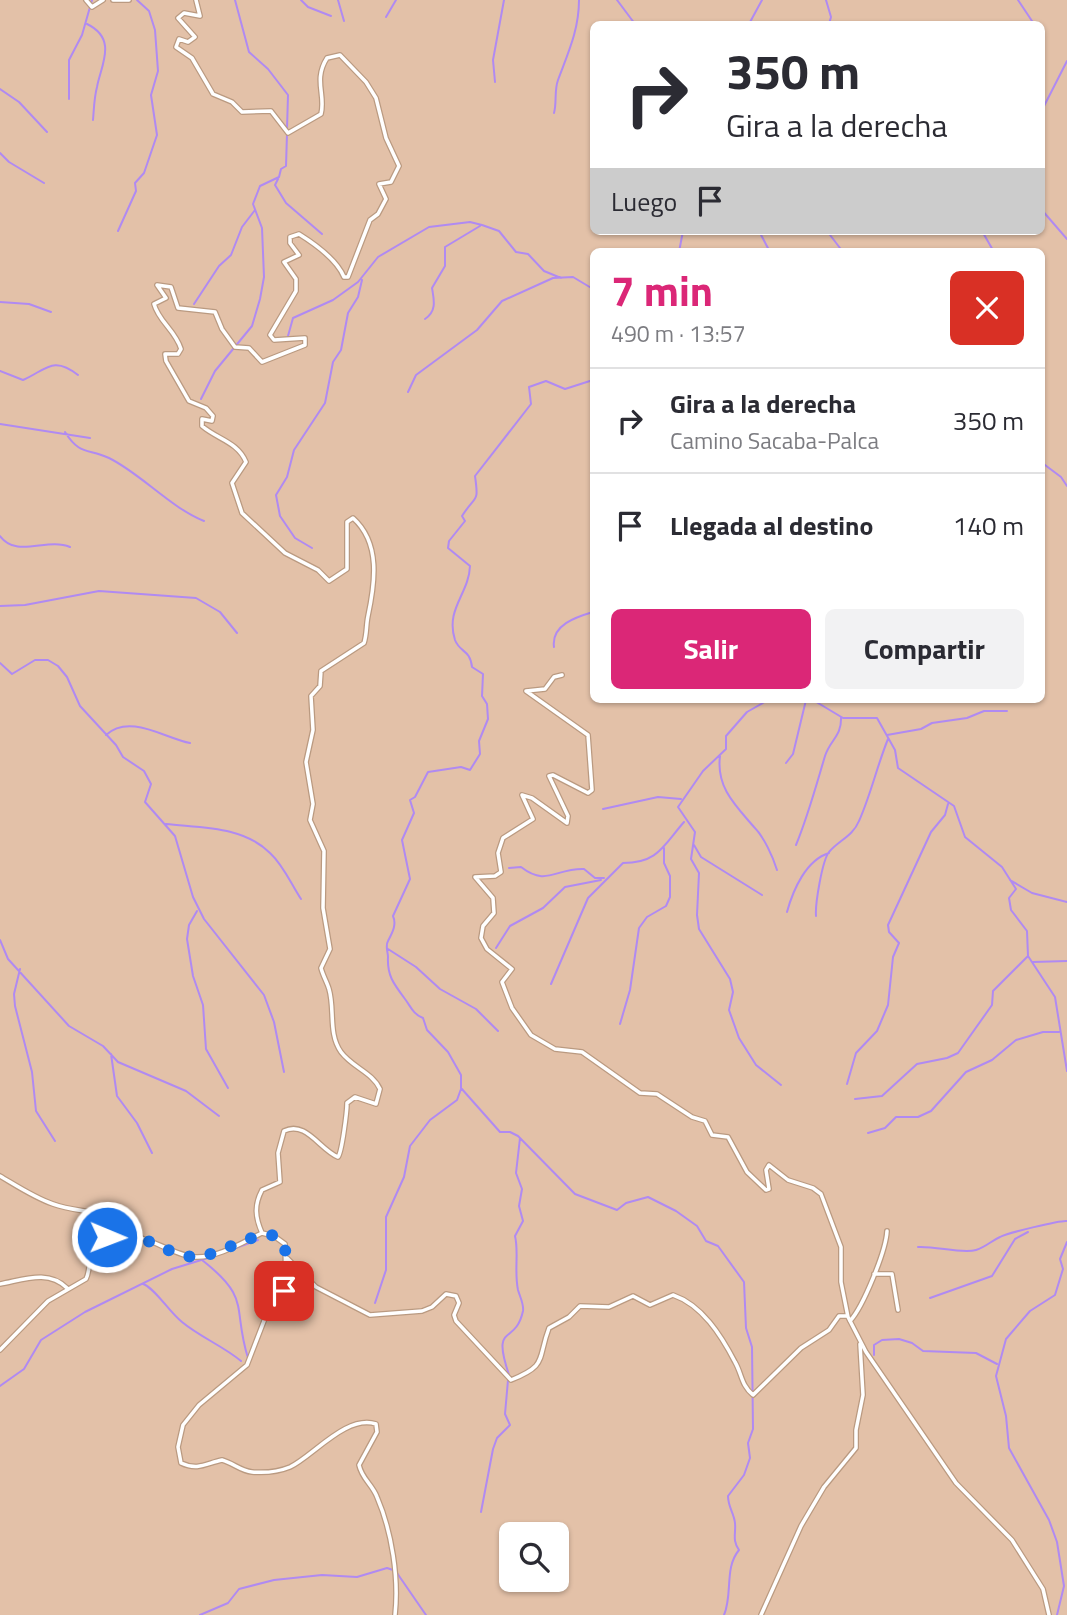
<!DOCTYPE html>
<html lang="es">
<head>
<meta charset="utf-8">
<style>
	body { margin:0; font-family:"Titillium Web",sans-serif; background:#f2f2f3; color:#2b2b33; height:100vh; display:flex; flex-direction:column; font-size:26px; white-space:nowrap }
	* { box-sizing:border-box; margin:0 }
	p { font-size:23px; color:#7c7c81 }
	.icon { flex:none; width:38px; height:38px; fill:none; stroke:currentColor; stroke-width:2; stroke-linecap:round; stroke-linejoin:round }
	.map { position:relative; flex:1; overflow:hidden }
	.drawer { position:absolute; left:590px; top:248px; width:455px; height:455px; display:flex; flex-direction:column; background:#fff; border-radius:10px; box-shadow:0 2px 5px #0004 }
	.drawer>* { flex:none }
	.hud { position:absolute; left:590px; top:21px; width:455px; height:214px; border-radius:10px; box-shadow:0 2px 5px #0004; background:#fff; color:#2b2b33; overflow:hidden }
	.tools { position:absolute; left:499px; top:1522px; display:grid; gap:14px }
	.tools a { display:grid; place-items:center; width:70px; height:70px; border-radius:10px; background:#fff; box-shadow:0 2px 5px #0004; font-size:35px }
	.pin { position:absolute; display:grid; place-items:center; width:60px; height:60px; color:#fff; margin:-30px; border-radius:14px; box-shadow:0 4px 10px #0006 }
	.me { position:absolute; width:77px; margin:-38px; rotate:91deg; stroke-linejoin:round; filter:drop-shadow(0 0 5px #0008) }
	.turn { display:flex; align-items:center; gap:24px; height:147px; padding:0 21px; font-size:32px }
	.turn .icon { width:91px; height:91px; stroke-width:2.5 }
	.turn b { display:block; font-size:49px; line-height:60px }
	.then { display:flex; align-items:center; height:66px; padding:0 21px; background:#0003; gap:14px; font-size:26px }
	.round { display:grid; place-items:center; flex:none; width:74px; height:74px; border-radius:10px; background:#f2f2f3 }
	.overview { display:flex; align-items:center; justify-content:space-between; height:119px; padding:0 21px }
	h1 { font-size:42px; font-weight:700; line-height:52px; color:#db2777 }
	.button { display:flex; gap:14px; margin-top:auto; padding:14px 21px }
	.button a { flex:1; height:80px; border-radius:10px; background:#db2777; color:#fff; font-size:28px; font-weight:700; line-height:80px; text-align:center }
	.button a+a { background:#f2f2f3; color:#2b2b33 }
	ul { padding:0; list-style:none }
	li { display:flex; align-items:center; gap:21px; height:105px; padding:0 21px; border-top:2px solid #e1e1e2 }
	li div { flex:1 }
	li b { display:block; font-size:26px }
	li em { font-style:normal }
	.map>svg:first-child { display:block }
</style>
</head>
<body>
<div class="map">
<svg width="1067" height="1615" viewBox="0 0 1067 1615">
	<rect width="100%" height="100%" fill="#e3c1a8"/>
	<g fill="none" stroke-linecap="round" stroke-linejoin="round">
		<!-- stream -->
		<path stroke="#b08af2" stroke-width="2" d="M235,0L249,52L268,69L288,95L287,129
			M301,0L308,7L331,16
			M338,0L344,21
			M617,0L635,24
			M826,0L831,17L829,24
			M1018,0L1034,24
			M386,17L396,0
			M87,24C118,39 101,65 97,87C94,98 94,109 93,120
			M749,24L762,0
			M495,82L493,60L504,0
			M0,89L19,102L47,132
			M69,99V60L82,35L92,0
			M1041,112L1067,61
			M554,113C557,102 554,91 558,80C568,53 579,30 579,0
			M0,153L9,162L44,183
			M278,179L275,185L286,203L322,234
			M1041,209L1067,239
			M118,231L136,191L135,183L144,173L157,135L151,95L158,71L155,30L149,11L137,0
			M759,231L770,252
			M827,231L843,252
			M902,231L903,232
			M982,231L994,252
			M679,252L683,231
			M0,302L29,304L51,312
			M194,304L219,266L231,255L242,227L255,210
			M425,319C437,311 434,300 432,288L445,266V247L480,226
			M288,336L293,318L333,300L358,282L378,257L429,227L470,222L482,225L499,231L516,252L528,254L544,271L561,278
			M0,371L23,380C46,370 53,355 78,375
			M593,380L565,389L546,381L529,387L531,404L475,476C479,504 476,494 462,516L465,521L449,541L448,548L470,566C469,594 445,609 455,640C460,653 470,649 472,667L483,674L482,696L487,704L488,719L479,741L480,754L470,770L461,767L428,772L415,797L410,800L414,813L402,840L410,879L393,916C397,925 392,933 388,941C385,946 388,952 388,957C387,975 393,983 405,999C411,1007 413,1014 423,1018L427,1030L448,1052L461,1075V1088L500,1132H510L518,1136L575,1194L617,1210L626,1203L648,1197L676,1211L697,1226L706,1241L718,1246L744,1282L746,1328L752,1347L753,1429L748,1443L750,1458L744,1475L728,1496C728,1507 734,1513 735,1523C736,1534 732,1540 739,1550C724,1568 733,1594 724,1615
			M408,392L416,375L477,330L502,301L553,278L573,277L593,289
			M201,399L215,371L252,326L260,299L264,277L262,228L253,204L260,186L279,177L281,169L286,166L287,134
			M0,424L90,438
			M65,432C80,456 88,448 109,458C140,473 171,508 204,521
			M1041,462L1061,477L1067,486
			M0,536C17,559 47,537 70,547
			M312,548L295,538L280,516L276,495L287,477L294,450L325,403L333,362L341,350L348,313L358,297L362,280
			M0,606L25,605L99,591L196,598L220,612L237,633
			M554,647C551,625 576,617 593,612
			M0,663L12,674L35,660H48L58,666L67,677L80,706L116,745L123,757L144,771L151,784L145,802L175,836L193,897L204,919L264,995L274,1022L284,1072
			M768,700L747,712L726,736V749L703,771L678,807L695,832L691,859L699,873L697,915L699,929L730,979L733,992L729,1010L739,1038L756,1065L781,1085
			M813,700L843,718H877L895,750L898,768L954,806L965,837L1002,867L1016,889L1009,898L1011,910L1027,931L1028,956L1055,997L1067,1071
			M106,735C130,713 166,739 190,743
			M887,735L921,729L932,723L967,718L984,711H1007
			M720,756C716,787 735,805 754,827C764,837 773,857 777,870
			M786,763L793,754L806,700
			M603,809L658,797L681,799
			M166,824C202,828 243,826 270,853C284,866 291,884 301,899
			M694,845L701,857L762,895
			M796,845C808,816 816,786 825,756C830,740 842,736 841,717
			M509,868L521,867C547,887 555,868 584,869L595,878H604
			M1010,880L1032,893L1067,902
			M197,911L189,925L187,939L193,976L203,1005L206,1049L228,1088
			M787,912C793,890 806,860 829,853
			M816,916C815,905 822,861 829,852C838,841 853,836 859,821C871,794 877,766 888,739
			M0,940L8,959L69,1026L103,1046L118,1062L186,1091L219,1116
			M496,948L510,926L543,908L565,887L601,880
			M388,949L416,967L440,989L476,1009L498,1031
			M1033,962L1067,961
			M20,969L14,994L15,1006L32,1072L36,1111L55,1141
			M551,984L588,898L623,863C658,863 663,846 684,822
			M620,1024L630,990L639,928L647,917L666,906L670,897V876L664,863V848
			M111,1054L117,1096L137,1123L152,1153
			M847,1084L856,1053L877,1031L888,1005L893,957L899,943L889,932L888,925L931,832L945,815L948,804
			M855,1099L882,1096L917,1064L947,1058L958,1053L992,1005L993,991L1028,956
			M868,1133L885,1128L896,1117H918L931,1111L966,1072L992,1060L1016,1040L1043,1032H1059
			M918,1247C936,1246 962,1254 976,1250C986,1247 991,1241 1000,1237C1007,1233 1061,1220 1067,1221
			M233,1249L258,1240
			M202,1260C252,1299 232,1307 248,1358
			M143,1284C155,1288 169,1312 182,1322C200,1337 223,1346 241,1361
			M930,1298L992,1276L1015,1239L1028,1232
			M375,1303L386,1270V1217L404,1177L410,1146L430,1120L457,1100L461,1089
			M874,1355V1345L882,1340L899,1339L912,1343L923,1351L976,1353L997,1364
			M509,1375C491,1321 515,1347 523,1311C524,1304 520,1297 518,1290C514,1271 519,1252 515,1236L523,1221L519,1206L522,1189L516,1173L520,1138
			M0,1386L24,1369L41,1340L85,1312L172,1269L211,1257
			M481,1512L493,1449L497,1438L510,1425L505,1414L508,1380
			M397,1573L426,1615
			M200,1615L228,1603L239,1589L274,1580L322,1575L357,1577L387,1568L393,1570
			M1057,1615L1064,1586L1057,1542L1049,1520L1009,1448L1006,1416L996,1376L1006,1339L1030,1311L1055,1295L1063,1269L1060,1259L1067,1242"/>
		<!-- minor casing -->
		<g stroke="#ba9a81" stroke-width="6">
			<path id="minor" d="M86,0L92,7L103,0
				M113,0H129
				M196,0L200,16L184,13L178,18L195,37L188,42L179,39L176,47L192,58L213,94L232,102L242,112L271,111L288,133L321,114C326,95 313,80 327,58L340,55L366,82L376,98L386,138L399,166L391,182L379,184L386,199L378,214L370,220L348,277H344C337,260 315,244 299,234L290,237V243L299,255L284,262L296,279V291L270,335L274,340L305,338V345L262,362L249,348L235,347L222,329L215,312L178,308L171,287L157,285L166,298L154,304C159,322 175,330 181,349L178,354H165L166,361L189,401L206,408L213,416L212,421L202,419V426C217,439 238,442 246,462L232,483L242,513L285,553L318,570L329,581L347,569V522L353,518C381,543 375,583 368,616C366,625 367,634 364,643L321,671L320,686L311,696L313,730L306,762L313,804L310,820L324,851L323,908L330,949L321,968C323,976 327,982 329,989C335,1009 328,1034 341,1052C352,1067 373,1073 380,1089L376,1104L355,1097L347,1103C347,1111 342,1152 338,1157C320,1150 306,1120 284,1131L278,1153L280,1182L262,1190C254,1205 255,1217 262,1233
				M562,675L554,677L545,689L526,691L588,735L592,790L588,793L553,775L549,776L568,816L567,823L532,798L522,795L533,819L503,838L498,853L501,872L495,876L475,877L493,898L494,913L483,926L481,938L487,949L512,969L502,982L512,1008L531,1035L555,1049L582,1052L640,1093L657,1094L692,1117L705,1121L712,1135L728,1137L747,1172L766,1190L769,1189L766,1170L769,1165L788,1180L813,1188L821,1194L841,1247V1282L848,1317L866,1352L956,1483L1012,1540L1043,1589L1049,1615
				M0,1176C17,1186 35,1198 53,1204C79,1214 109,1208 130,1229V1234
				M287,1258L316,1287L370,1315L422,1311L432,1307L446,1294L456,1296L459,1303L454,1315L456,1321L511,1380C548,1365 537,1360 549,1328L569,1317L580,1306L609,1307L633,1296L650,1305L673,1295C702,1305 721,1335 735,1362C742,1374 741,1385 753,1395L801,1348L829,1330L839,1316H846
				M874,1274H892L898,1310
				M0,1284C23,1280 48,1269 67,1288
				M850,1321C863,1307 886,1251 887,1231
				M0,1350L48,1301L86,1279C91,1269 88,1256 94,1247C117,1211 167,1256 195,1257C218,1258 243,1242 262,1233L274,1236L285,1244L286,1285L269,1308L247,1365L199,1405L183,1425L178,1447L181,1463C198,1471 207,1463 222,1460C233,1463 241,1471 252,1472C265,1473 278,1472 290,1467C313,1456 347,1414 376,1424L377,1432L359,1465C362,1479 372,1484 377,1497C392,1532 399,1578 395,1615
				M761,1615L801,1526L824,1487L856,1448V1430L863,1395L860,1344"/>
		</g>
		<!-- minor -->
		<use href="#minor" stroke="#fff" stroke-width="3.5"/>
	</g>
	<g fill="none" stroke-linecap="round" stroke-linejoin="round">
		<!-- route -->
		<path stroke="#1a73e8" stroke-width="12" stroke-dasharray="0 21.6" d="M107,1237C140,1227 163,1255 194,1257C222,1259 285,1205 286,1259C286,1270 288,1280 284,1291"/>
	</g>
</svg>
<div class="tools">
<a><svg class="icon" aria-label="search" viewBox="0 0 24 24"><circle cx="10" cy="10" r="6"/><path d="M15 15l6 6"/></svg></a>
</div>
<div class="pin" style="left:284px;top:1291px;background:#d93025"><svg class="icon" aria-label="arrive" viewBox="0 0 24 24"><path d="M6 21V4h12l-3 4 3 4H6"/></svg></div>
<svg class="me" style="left:107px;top:1237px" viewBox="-20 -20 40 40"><circle r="17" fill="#1a73e8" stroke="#fff" stroke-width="3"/><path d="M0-11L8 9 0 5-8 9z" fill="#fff"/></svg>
<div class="hud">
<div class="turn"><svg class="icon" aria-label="right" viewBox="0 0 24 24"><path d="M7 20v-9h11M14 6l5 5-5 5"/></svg><div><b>350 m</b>Gira a la derecha</div></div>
<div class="then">Luego<svg class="icon" aria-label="arrive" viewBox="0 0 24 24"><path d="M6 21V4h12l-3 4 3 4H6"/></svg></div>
</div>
<section class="drawer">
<div class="overview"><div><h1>7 min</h1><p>490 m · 13:57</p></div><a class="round" style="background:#d93025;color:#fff"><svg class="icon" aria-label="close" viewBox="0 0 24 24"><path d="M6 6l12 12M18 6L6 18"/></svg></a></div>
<ul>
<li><svg class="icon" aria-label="right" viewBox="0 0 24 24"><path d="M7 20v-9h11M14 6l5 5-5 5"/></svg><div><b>Gira a la derecha</b><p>Camino Sacaba-Palca</p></div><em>350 m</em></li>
<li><svg class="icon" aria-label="arrive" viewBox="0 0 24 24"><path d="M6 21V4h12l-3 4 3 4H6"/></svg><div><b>Llegada al destino</b></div><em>140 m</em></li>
</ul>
<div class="button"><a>Salir</a><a>Compartir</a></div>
</section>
</div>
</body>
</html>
